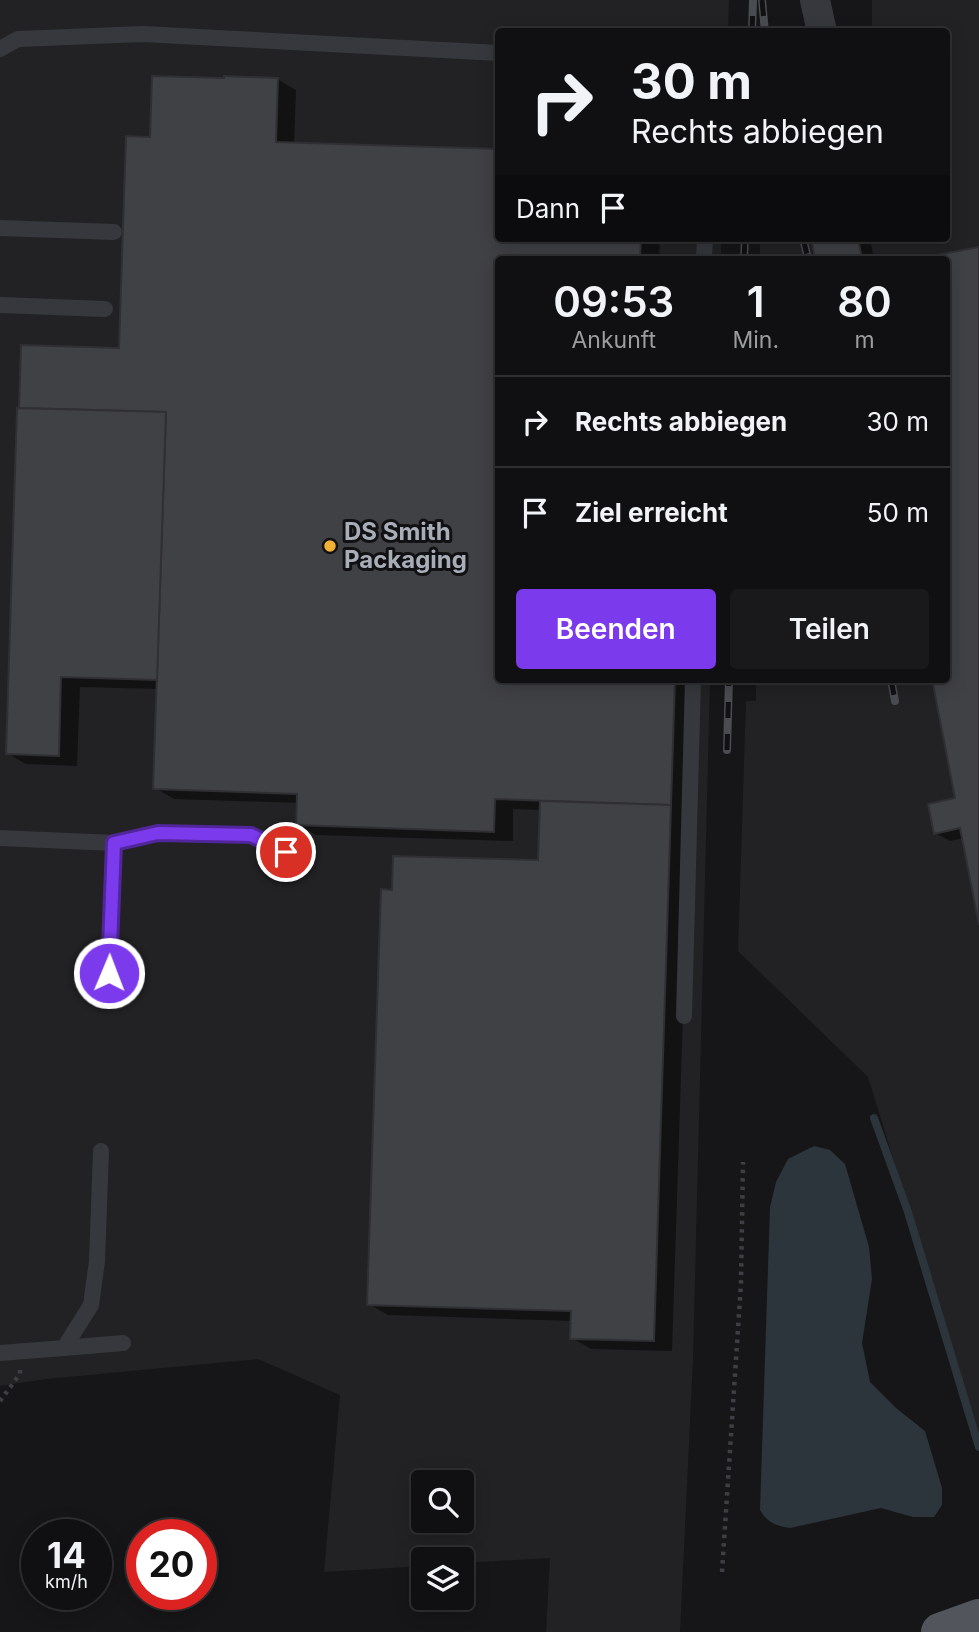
<!DOCTYPE html>
<html lang="de">
<head>
<meta charset="utf-8">
<style>
  :root { --surface:#101012; --page:#19191b; --text:#f1f3f6; --muted:#9c9d9f; --line:#303032; --accent:#7c3aed }
  body { margin:0; font-family:Inter,sans-serif; background:var(--page); color:var(--text); height:100vh; display:flex; flex-direction:column; font-size:26px; white-space:nowrap }
  * { box-sizing:border-box; margin:0 }
  p { font-size:23px; color:var(--muted) }
  .icon { flex:none; width:38px; height:38px; fill:none; stroke:currentColor; stroke-width:2; stroke-linecap:round; stroke-linejoin:round }
  .map { position:relative; flex:1; overflow:hidden }
  .drawer { position:absolute; left:495px; top:256px; width:455px; height:427px; display:flex; flex-direction:column; background:var(--surface); border-radius:7px; box-shadow:0 4px 18px #0003,0 0 0 2px var(--line) }
  .drawer>* { flex:none }
  .guide { position:absolute; left:495px; top:28px; width:455px; height:214px; border-radius:7px; box-shadow:0 4px 18px #0003,0 0 0 2px var(--line); background:#101012; color:var(--text); overflow:hidden }
  .fabs { position:absolute; left:411px; top:1470px; display:grid; gap:14px }
  .fabs a { display:grid; place-items:center; width:63px; height:63px; border-radius:7px; background:var(--surface); box-shadow:0 4px 18px #0003,0 0 0 2px var(--line); font-size:35px }
  .speed { position:absolute; left:21px; top:1519px; display:flex; gap:14px; font-size:35px; font-weight:700; text-align:center }
  .speed>* { display:grid; place-content:center; width:91px; height:91px; border-radius:50%; background:var(--surface); box-shadow:0 4px 18px #0003,0 0 0 2px var(--line); line-height:1 }
  .speed small { font-size:18px; font-weight:400 }
  .speed .limit { border:10px solid #d22; background:#fff; color:#111 }
  .pin { position:absolute; display:grid; place-items:center; width:60px; height:60px; color:#fff; margin:-30px; border:4px solid #fff; border-radius:50%; box-shadow:0 2px 7px #0007 }
  .me { position:absolute; width:77px; margin:-38px; rotate:1deg; stroke-linejoin:round; filter:drop-shadow(0 0 5px #0008) }
  .turn { display:flex; align-items:center; gap:24px; height:147px; padding:0 21px; font-size:32px }
  .turn .icon { width:91px; height:91px; stroke-width:2.5 }
  .turn b { display:block; font-size:49px; line-height:60px }
  .then { display:flex; align-items:center; height:66px; padding:0 21px; background:#0003; gap:14px; font-size:26px }
  .eta { display:flex; justify-content:space-evenly; align-items:center; height:119px; text-align:center }
  .eta b { font-size:42px; font-weight:600; line-height:49px }
  .action { display:flex; gap:14px; margin-top:auto; padding:14px 21px }
  .action a { flex:1; height:80px; border-radius:7px; background:var(--accent); color:#fff; font-size:28px; font-weight:600; line-height:80px; text-align:center }
  .action a+a { background:var(--page); color:var(--text) }
  ul { padding:0; list-style:none }
  li { display:flex; align-items:center; gap:21px; height:91px; padding:0 21px; border-top:2px solid var(--line) }
  li div { flex:1 }
  li b { display:block; font-size:26px }
  li em { font-style:normal }
  .map>svg:first-child { display:block }
  .built { fill:#222225; fill-rule:evenodd }
  .water { fill:#2c353c }
  .shadow { fill:#0007 }
  .lines { fill:none; stroke-linecap:round; stroke-linejoin:round }
  .stream { stroke:#2c353c; stroke-width:8 }
  .building { fill:#404145; stroke:#303034; stroke-width:2 }
  .path { stroke:#3d3f44; stroke-width:4.5; stroke-dasharray:3.5 5; stroke-linecap:butt }
  .lane { stroke:#37383d; stroke-width:16 }
  .street { stroke:#37383d; stroke-width:30 }
  .primary { stroke:#53555c; stroke-width:38 }
  .rail-casing { stroke:#4a4c52; stroke-width:8 }
  .rail { stroke:#111113; stroke-width:5; stroke-dasharray:16; stroke-linecap:butt }
  .route-casing { stroke:#51269a; stroke-width:18 }
  .route { stroke:#7c3aed; stroke-width:12 }
  .poi-dot { fill:#f2b134; stroke:#111113; stroke-width:2.5 }
  .labels { text-anchor:middle; stroke-width:6; stroke-linejoin:round; paint-order:stroke }
  .poi-label { font-size:24px; font-weight:bold; fill:#a8adb8; stroke:#111113; text-anchor:start }
</style>
</head>
<body>
<div class="map">
<svg width="979" height="1632" viewBox="0 0 979 1632">
  <rect width="100%" height="100%" fill="#161618"/>
  <g class="built">
    <path d="M0,0H729L728,31L499,32V238H721V259H499V679H710L693,1358L680,1632H546L550,1558L462,1563V1559H424L423,1566L324,1572L340,1395L258,1359L46,1379L0,1386ZM424,1482H462V1521H424Z"/>
    <path d="M872,0H979V1437L868,1077L738,951L746,701H756V679H947V259H760V238H947V32L872,31Z"/>
  </g>
  <path class="water" d="M814,1146L830,1150L845,1164L869,1247L872,1279L862,1343L870,1382L896,1408L925,1431L942,1488V1505L934,1517H913L881,1508L790,1528C776,1526 767,1522 760,1510L770,1207L776,1182L788,1159Z"/>
  <g class="shadow">
    <path d="M277,79L296,90L294,145L499,238H660L659,259H499V679H694L672,1351L591,1349L572,1338L573,1321L388,1315L369,1304L394,892L540,862L542,810L513,809V841L316,835L298,824V803L174,799L155,788L158,689L80,687L77,766L26,764L7,753L23,347L120,350L151,139Z"/>
    <path d="M813,238H870L874,259H817Z"/>
    <path d="M979,248V916L964,838L950,841L935,833L957,800L933,679H947V259H925Z"/>
  </g>
  <g class="lines">
    <path class="stream" d="M874,1118L908,1212L979,1447"/>
  </g>
  <g class="building">
    <path d="M152,76L224,78V76L278,78L276,142L499,149V238H641L640,259H499V679H675L671,805L495,799L494,832L296,825L297,794L153,789L166,412L19,408L21,345L119,348L126,136L150,137Z"/>
    <path d="M811,238H858L862,259H815Z"/>
    <path d="M979,247V925L960,828L934,834L928,804L955,798L932,679H947V259H916Z"/>
    <path d="M17,408L166,412L157,680L61,677L59,756L6,754Z"/>
    <path d="M540,801L671,805L654,1341L570,1339L571,1311L367,1305L381,889L392,890L393,856L538,860Z"/>
  </g>
  <g class="lines">
    <g class="path">
      <path d="M0,1401L20,1374V1370"/>
      <path d="M722,1572L741,1283L743,1162"/>
    </g>
    <g class="lane">
      <path d="M0,49L18,39L143,34L499,53"/>
      <path d="M0,228L114,232"/>
      <path d="M704,259L705,238"/>
      <path d="M0,305L105,309"/>
      <path d="M0,838L114,843L158,833L251,835L300,859"/>
      <path d="M109,973L114,843"/>
      <path d="M684,1016L693,679"/>
      <path d="M64,1348L123,1343"/>
      <path d="M0,1353L64,1348L91,1305L97,1261L101,1151"/>
    </g>
    <path class="street" d="M815,0L822,32"/>
    <path class="primary" d="M940,1632L979,1618"/>
    <g class="rail-casing">
      <g id="rail">
        <path d="M762,0L765,32"/>
        <path d="M752,32L753,0"/>
        <path d="M803,238L808,259"/>
        <path d="M744,259L745,238"/>
        <path d="M891,679L895,701"/>
        <path d="M727,750L729,679"/>
      </g>
    </g>
    <use href="#rail" class="rail"/>
  </g>
  <g class="lines">
    <g class="route-casing">
      <path id="route" d="M109,973L114,843L158,833L251,835L286,852"/>
    </g>
    <use href="#route" class="route"/>
  </g>
  <circle class="poi-dot" cx="330" cy="546" r="7"/>
  <g class="labels">
    <g class="poi-label">
      <text x="344" y="540">DS Smith<tspan x="344" dy="28">Packaging</tspan></text>
    </g>
  </g>
</svg>
<div class="fabs">
<a><svg class="icon" aria-label="search" viewBox="0 0 24 24"><circle cx="10" cy="10" r="6"/><path d="M15 15l6 6"/></svg></a>
<a><svg class="icon" aria-label="layers" viewBox="0 0 24 24"><path d="M12 4l9 5-9 5-9-5zM3 14l9 5 9-5"/></svg></a>
</div>
<div class="speed"><div>14<small>km/h</small></div><div class="limit">20</div></div>
<div class="pin" style="left:286px;top:852px;background:#d93025"><svg class="icon" aria-label="arrive" viewBox="0 0 24 24"><path d="M6 21V4h12l-3 4 3 4H6"/></svg></div>
<svg class="me" style="left:109px;top:973px" viewBox="-20 -20 40 40"><circle r="17" fill="#7c3aed" stroke="#fff" stroke-width="3"/><path d="M0-11L8 9 0 5-8 9z" fill="#fff"/></svg>
<div class="guide">
<div class="turn"><svg class="icon" aria-label="right" viewBox="0 0 24 24"><path d="M7 20v-9h11M14 6l5 5-5 5"/></svg><div><b>30 m</b>Rechts abbiegen</div></div>
<div class="then">Dann<svg class="icon" aria-label="arrive" viewBox="0 0 24 24"><path d="M6 21V4h12l-3 4 3 4H6"/></svg></div>
</div>
<section class="drawer">
<div class="eta">
<div><b>09:53</b><p>Ankunft</p></div>
<div><b>1</b><p>Min.</p></div>
<div><b>80</b><p>m</p></div>
</div>
<ul>
<li><svg class="icon" aria-label="right" viewBox="0 0 24 24"><path d="M7 20v-9h11M14 6l5 5-5 5"/></svg><div><b>Rechts abbiegen</b></div><em>30 m</em></li>
<li><svg class="icon" aria-label="arrive" viewBox="0 0 24 24"><path d="M6 21V4h12l-3 4 3 4H6"/></svg><div><b>Ziel erreicht</b></div><em>50 m</em></li>
</ul>
<div class="action"><a>Beenden</a><a>Teilen</a></div>
</section>
</div>
</body>
</html>
